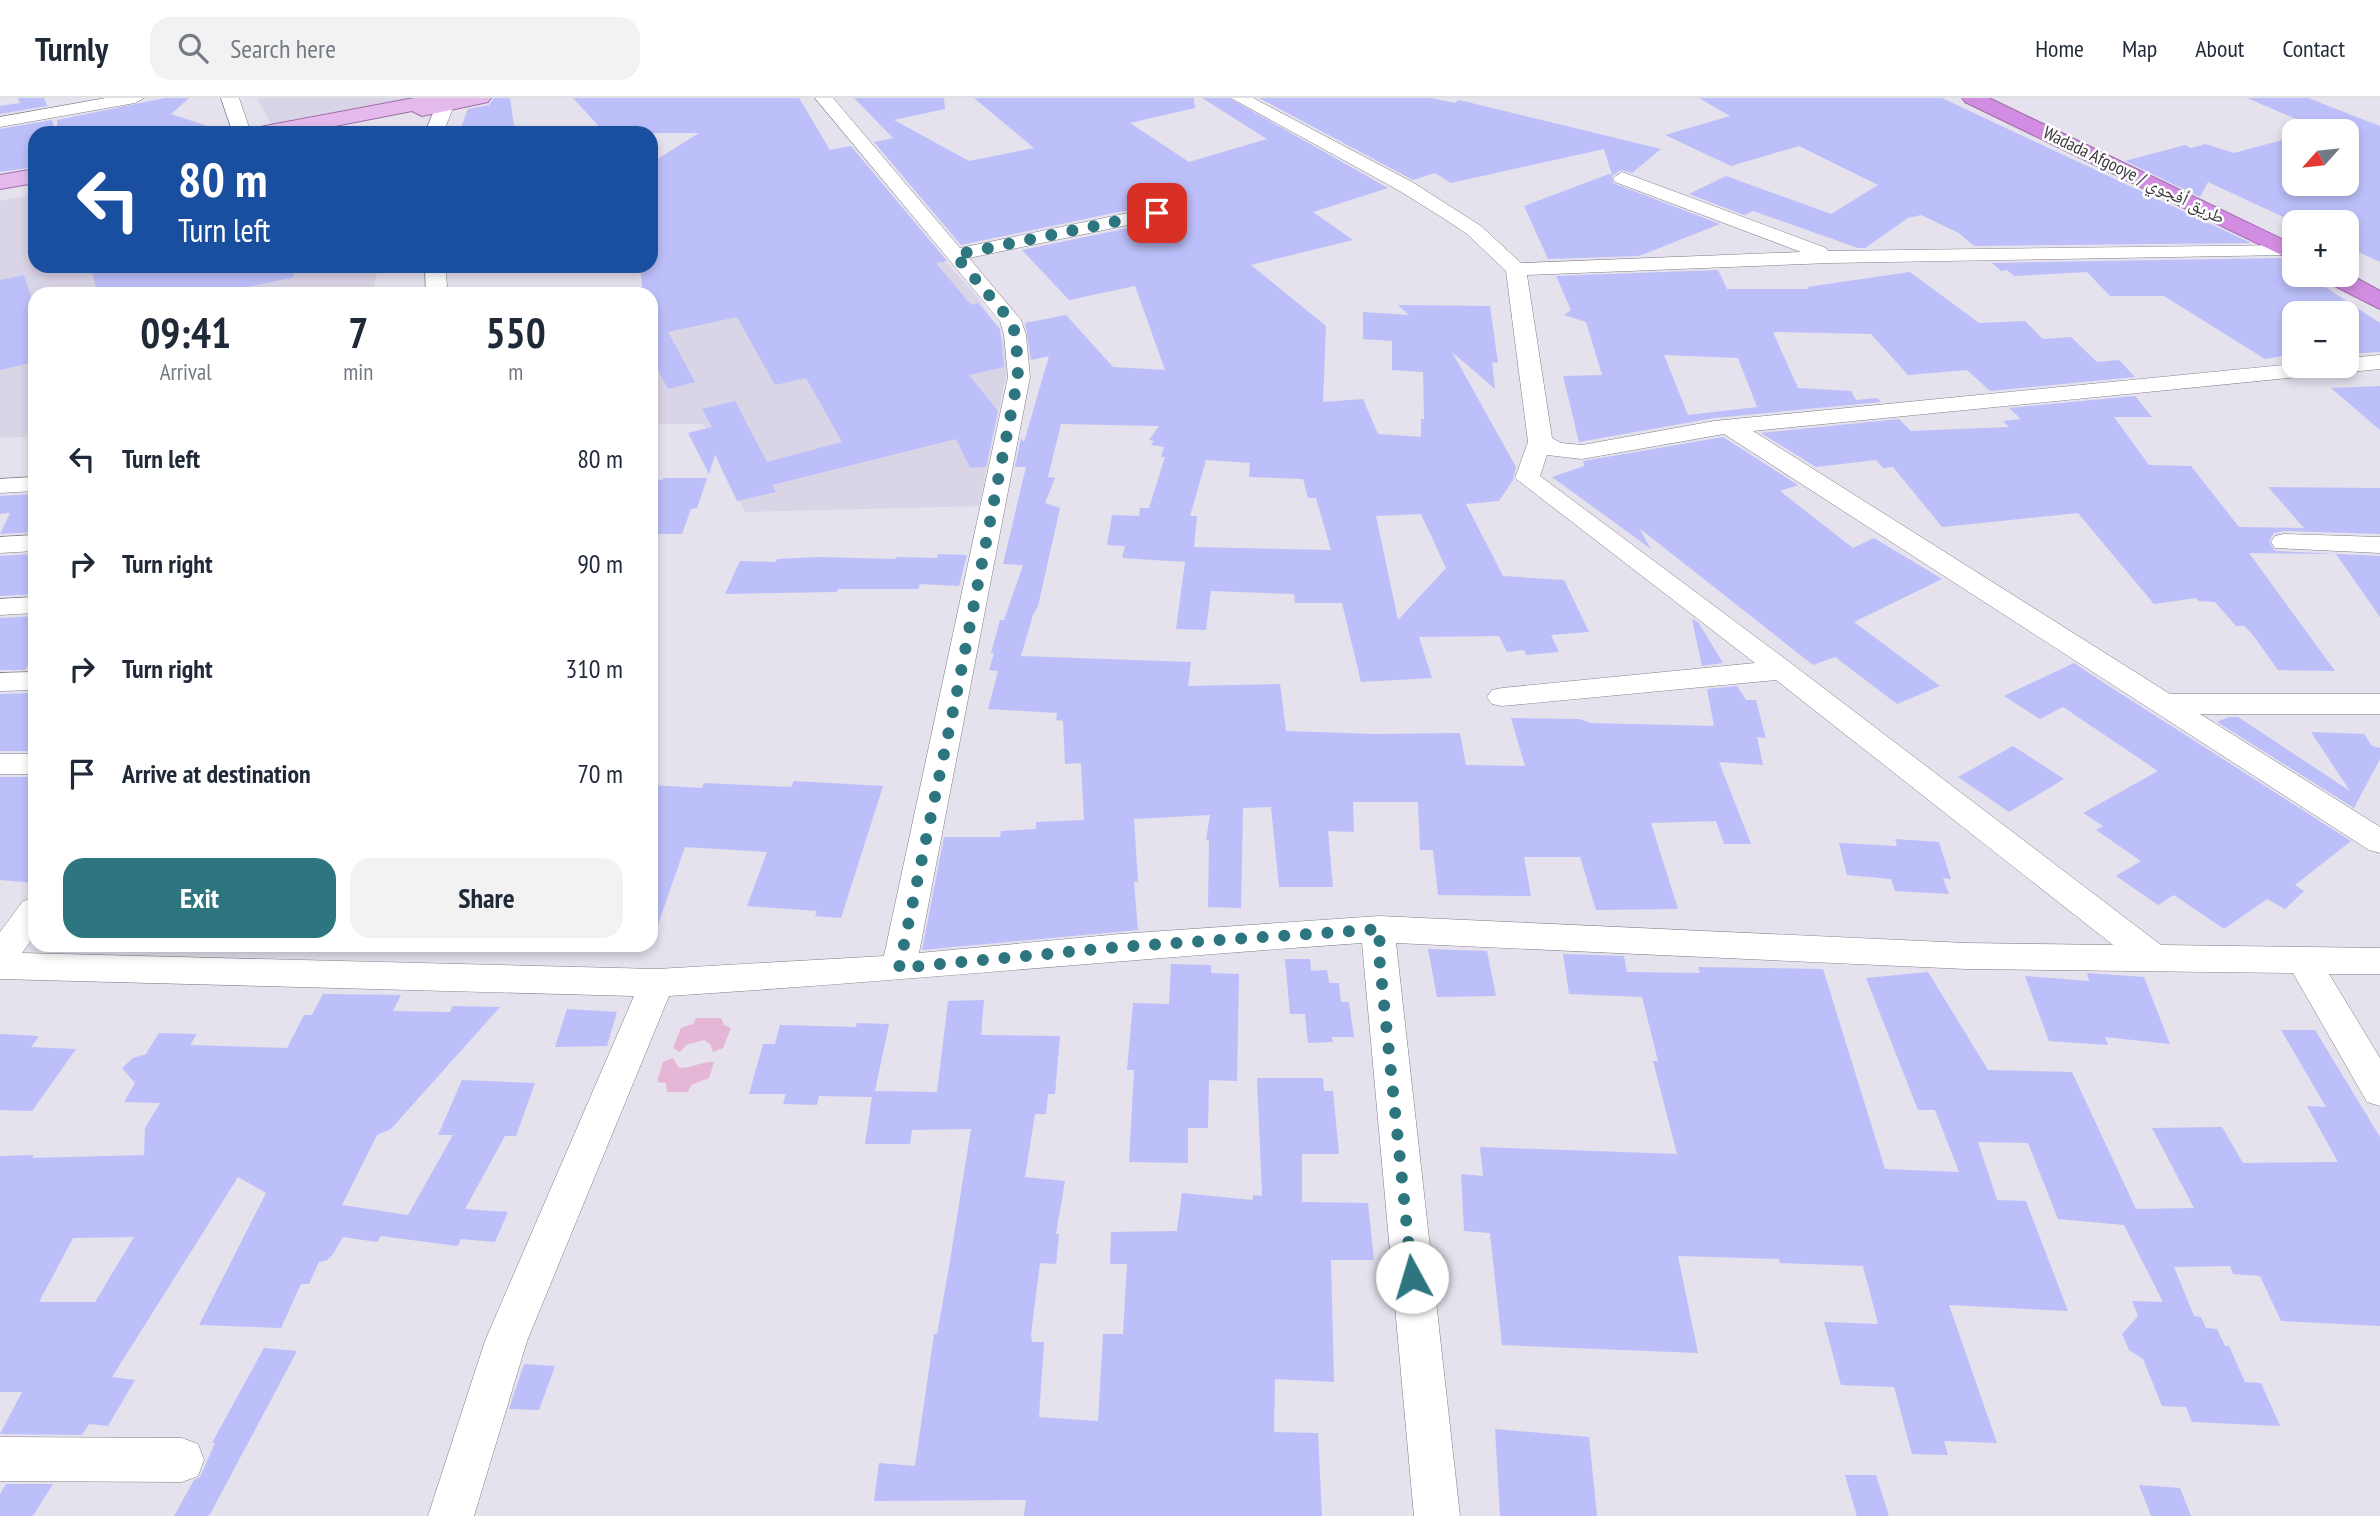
<!DOCTYPE html>
<html lang="en">
<head>
<meta charset="utf-8">
<style>
  :root { --surface:#fff; --page:#f2f2f3; --text:#1f2937; --muted:#747a83; --line:#e0e1e3; --accent:#2e767f }
  body { margin:0; font-family:"PT Sans Narrow","Noto Naskh Arabic",sans-serif; background:var(--page); color:var(--text); height:100vh; display:flex; flex-direction:column; font-size:26px; white-space:nowrap }
  * { box-sizing:border-box; margin:0 }
  p { font-size:23px; color:var(--muted) }
  .icon { flex:none; width:38px; height:38px; fill:none; stroke:currentColor; stroke-width:2; stroke-linecap:round; stroke-linejoin:round }
  .map { position:relative; flex:1; overflow:hidden }
  .sheet { position:absolute; left:28px; top:189px; width:630px; height:665px; display:flex; flex-direction:column; background:var(--surface); border-radius:21px; box-shadow:0 4px 10px #0003 }
  .sheet>* { flex:none }
  .hud { position:absolute; left:28px; top:28px; width:630px; height:147px; border-radius:21px; box-shadow:0 4px 10px #0003; background:#1a4fa0; color:#fff; overflow:hidden }
  .needle { width:46px; rotate:243deg }
  .fabs { position:absolute; left:2282px; top:21px; display:grid; gap:14px }
  .fabs a { display:grid; place-items:center; width:77px; height:77px; border-radius:14px; background:var(--surface); box-shadow:0 4px 10px #0003; font-size:35px }
  .pin { position:absolute; display:grid; place-items:center; width:60px; height:60px; color:#fff; margin:-30px; border-radius:14px; box-shadow:0 4px 10px #0006 }
  .me { position:absolute; width:77px; margin:-38px; rotate:354deg; stroke-linejoin:round; filter:drop-shadow(0 0 5px #0008) }
  .turn { display:flex; align-items:center; gap:24px; height:147px; padding:0 35px; font-size:32px }
  .turn .icon { width:91px; height:91px; stroke-width:2.5 }
  .turn b { display:block; font-size:49px; line-height:60px }
  .eta { display:flex; justify-content:space-evenly; align-items:center; height:119px; text-align:center }
  .eta b { font-size:42px; font-weight:700; line-height:49px }
  .primary-button { display:flex; gap:14px; margin-top:auto; padding:14px 35px }
  .primary-button a { flex:1; height:80px; border-radius:21px; background:var(--accent); color:#fff; font-size:28px; font-weight:700; line-height:80px; text-align:center }
  .primary-button a+a { background:var(--page); color:var(--text) }
  ul { padding:0; list-style:none }
  li { display:flex; align-items:center; gap:21px; height:105px; padding:0 35px }
  li div { flex:1 }
  li b { display:block; font-size:26px }
  li em { font-style:normal }
  header { display:flex; align-items:center; gap:42px; box-sizing:border-box; height:98px; padding:0 35px; background:var(--surface); border-bottom:2px solid var(--line) }
  header strong { font-size:33px }
  nav { display:flex; gap:38px; margin-inline-start:auto; font-size:24px }
  .search { width:490px; height:63px; background:var(--page); display:flex; align-items:center; gap:18px; box-sizing:border-box; padding:0 24px; border-radius:21px; color:var(--muted); font-size:26px }
  .map>svg:first-child { display:block }
  .built { fill:#dad4e7 }
  .green { fill:#e6b6d6 }
  .building { fill:#bcbff9; fill-rule:evenodd }
  .lines { fill:none; stroke-linecap:round; stroke-linejoin:round }
  .minor-casing { stroke:#807d88; stroke-width:1 }
  .major-casing { stroke:#9e6fa8; stroke-width:2 }
  .highway-casing { stroke:#9e6fa8; stroke-width:2 }
  .minor { fill:#fff; fill-rule:evenodd }
  .major { fill:#e4baed; fill-rule:evenodd }
  .highway { fill:#d28ce1; fill-rule:evenodd }
  .route { stroke:#2e767f; stroke-width:12; stroke-dasharray:0 21.6 }
  .labels { text-anchor:middle; stroke-width:5; stroke-linejoin:round; paint-order:stroke }
  .far-street-label { font-size:18px; fill:#3c3a3f; stroke:#fff }
</style>
</head>
<body>
<header>
<strong>Turnly</strong>
<div class="search"><svg class="icon" aria-label="search" viewBox="0 0 24 24"><circle cx="10" cy="10" r="6"/><path d="M15 15l6 6"/></svg>Search here</div>
<nav><a>Home</a><a>Map</a><a>About</a><a>Contact</a></nav>
</header>
<div class="map">
<svg width="2380" height="1418" viewBox="0 0 2380 1418">
  <rect width="100%" height="100%" fill="#e5e1ed"/>
  <g class="built">
    <path d="M257,0H421L273,29Z"/>
    <path d="M35,96V168H379L372,196H35V338L0,340V103Z"/>
    <path d="M918,133L979,201L1004,242L1007,272L979,408L745,414L703,326H651V196H608Z"/>
  </g>
  <g class="green">
    <path d="M696,920H721L724,927L731,930L723,950L713,954L710,946L704,942L686,947L680,954L673,950L681,930L693,926Z"/>
    <path d="M673,960L679,970C693,970 701,963 714,964L709,980L691,987L688,994H667L666,985L657,984L663,964Z"/>
  </g>
  <g class="building">
    <path d="M18,0H44L47,8L0,16V8L20,5Z"/>
    <path d="M165,0H189L171,16L213,30L212,35H58L57,22Z"/>
    <path d="M494,0H510L515,35H459L468,11L489,7Z"/>
    <path d="M573,0H799L830,52L851,48L947,163L936,165L971,207L978,205L1000,231L1004,269L969,277L998,313L986,369L970,370L956,341L772,387L776,394L737,403L715,357L709,376L688,335L712,329L702,311L735,303L767,364L842,344L806,280L775,287L737,219L668,234L695,284L668,291L651,258V196H643L640,168H651V65L699,35H605Z"/>
    <path d="M854,0H944L945,11L894,22L969,63L1034,50L974,0H1194L1195,10L1130,25L1189,64L1267,41L1202,0H1229L1388,90L1313,114L1353,142L1251,167L1326,228L1323,304L1363,301L1378,336L1421,339V321H1424L1423,274L1392,272V243L1363,241V214L1409,217L1398,207L1490,208L1498,265L1492,264L1495,291L1452,254L1516,369L1513,382L1499,403L1466,406L1503,478L1564,482L1589,534L1551,537L1559,554L1526,557L1524,552L1507,554L1499,538L1419,539L1432,580L1361,584L1342,505H1295L1294,496L1211,493L1206,532L1176,531L1185,464L1122,460L1125,448L1107,447L1112,417L1139,418L1140,410H1149L1165,359H1161L1164,349L1151,347L1154,343L1149,342L1159,328L1061,326L1048,379L1055,380L1045,405L1060,410L1038,508L1033,517L1021,558L1191,564L1188,588L1280,586L1286,633L1375,636L1460,635L1466,667L1525,668L1511,620L1579,621L1590,625L1714,628L1707,591L1737,588L1746,602H1756L1766,640L1757,639L1763,667L1719,664L1751,746H1724L1716,723L1651,725L1678,811L1596,812L1580,759H1524L1531,798L1438,797L1433,752H1420L1418,704H1353L1354,734L1328,733L1333,789H1279L1271,709L1243,710L1241,810L1208,809L1209,742H1206L1210,717L1134,721L1138,784H1134L1138,832L922,852L944,739H1000L1001,733L1036,731V724L1084,722L1081,665L1065,666L1063,623L1056,622L1057,615L988,611L998,573L989,572L994,555H991L1000,522H1004L1023,467L1003,466L1026,369H1015L1021,340L1024,344L1049,258L1031,262L1025,225L1066,217L1113,269L1165,272L1135,188L1069,202L1022,152L1158,124L1169,114L1156,106L961,147L874,44L893,40ZM1206,362L1250,365L1249,379L1303,381L1308,400H1316L1331,452L1194,449L1197,418H1190ZM1421,416L1446,470L1398,522L1376,418Z"/>
    <path d="M1259,0H1431L1455,5L1459,2L1661,51L1632,75L1621,72L1612,78L1613,85L1720,126L1639,158L1548,161L1524,108L1609,76L1612,77L1604,51L1451,85L1435,75L1413,82Z"/>
    <path d="M1699,0H1942L2251,145L1974,148L1959,135L1921,117L1908,120L1865,150H1858L1753,113L1744,117L1689,96L1726,78L1831,116L1878,87L1799,48L1731,68L1665,37L1730,18Z"/>
    <path d="M2247,0H2308L2380,28V164L2347,149V124H2337L2325,118L2294,124L2208,84L2200,99L2125,63L2185,47L2191,50L2205,46L2234,55L2294,39V86H2347V33H2316L2322,32Z"/>
    <path d="M52,22L56,35H35V69L0,74V31Z"/>
    <path d="M2281,160L2294,168V177H2307L2380,225V254L2347,256V215H2294V256L2265,261L2164,198H2110L2087,174L2014,178L2007,172L2001,173L1992,165Z"/>
    <path d="M91,168H293L294,179L216,196H97Z"/>
    <path d="M1718,172L1727,191H1808L1807,189L1910,174L1979,225L2025,223L2043,241L2071,239L2097,264L2119,262L2135,279L1990,293L1967,272L1908,277L1871,236L1773,234L1798,290L1851,293L1856,302L1877,300L1881,304L1714,320L1579,344L1563,278L1602,277L1586,224L1564,217L1571,212L1556,178ZM1664,257L1738,260L1757,309L1688,317Z"/>
    <path d="M24,177L31,199L34,264L0,272V182Z"/>
    <path d="M2380,288V332L2331,290Z"/>
    <path d="M2135,298L2152,319H2114L2149,367L2191,368L2239,429L2304,430L2268,389L2380,390V436L2284,433L2274,435L2269,443L2275,453L2380,458V519L2336,456L2249,455L2335,573L2278,572L2253,537L2244,528H2236L2215,504L2199,503L2196,500L2154,506L2078,415L1942,429L1893,369L1883,370L1876,362L1816,369L1761,335L1899,321L1911,333L2009,329L2003,323L2021,321L2009,310Z"/>
    <path d="M1723,339L1798,387L1780,393L1853,450L1874,440L1942,481L1854,524L1940,588L1897,606L1835,559L1813,567L1639,430L1651,451L1552,379L1584,368L1583,363Z"/>
    <path d="M663,380H707L697,410L691,411L682,436H651V381L662,382Z"/>
    <path d="M35,396V434L0,436L10,415L0,416V398Z"/>
    <path d="M35,456V496L0,498V458Z"/>
    <path d="M938,456L967,457L959,488L920,486L918,491H838L837,494L725,496L740,463L776,464L777,461L818,459L896,461L897,459L937,460Z"/>
    <path d="M35,518V557L25,572H0V520Z"/>
    <path d="M1692,521L1698,524L1723,565L1702,568Z"/>
    <path d="M2074,565L2101,583L2351,743L2295,787L2304,793L2285,811L2267,801L2224,831L2174,797L2158,807L2116,778L2141,763L2096,732L2103,728L2083,715L2158,673L2063,609L2040,621L2004,598Z"/>
    <path d="M35,595V653H0V596Z"/>
    <path d="M2229,619H2238L2350,693L2311,634L2364,636L2372,648L2380,650V661L2354,710L2217,624Z"/>
    <path d="M2013,648L2064,681L2009,714L1958,679Z"/>
    <path d="M0,679H35V785L0,782Z"/>
    <path d="M794,683L883,688L841,820L815,818L817,813L747,808L767,754L685,749L655,835H651V687L702,690L704,685L791,689Z"/>
    <path d="M1895,741L1939,744L1951,781L1943,780L1949,796L1895,793L1891,781L1847,777L1839,745L1897,748Z"/>
    <path d="M1428,851L1487,853L1496,898L1437,899Z"/>
    <path d="M1563,856L1624,858L1627,874L1700,875L1698,869L1823,871L1885,1071L1959,1074L1935,1012H1918L1866,880L1928,874L1988,972L2072,974L2136,1111L2194,1110L2152,1030L2222,1029L2243,1065L2338,1064L2307,1008L2326,1009L2281,932H2315L2380,1039V1228L2281,1223L2260,1178L2233,1176L2230,1168L2174,1169L2194,1218L2201,1219L2206,1230L2217,1231L2225,1248H2229L2245,1284L2261,1285L2280,1328L2192,1324L2186,1309L2162,1308L2143,1261L2129,1252L2122,1236L2138,1218L2132,1203L2163,1204L2124,1127L2058,1121L2028,1045L1978,1044L1997,1102L2026,1103L2068,1213L1949,1207L1997,1345L1944,1343L1948,1357L1912,1356L1894,1289L1841,1287L1824,1224L1878,1226L1863,1168L1780,1165L1779,1161L1678,1158L1698,1255L1502,1247L1490,1135L1464,1133L1461,1076L1483,1078L1480,1049L1677,1056L1653,963H1658L1642,899L1569,896Z"/>
    <path d="M1285,861H1310L1311,873L1327,872L1329,885H1339L1341,904H1349L1354,939H1332L1333,944L1308,945L1305,916H1290Z"/>
    <path d="M1171,866L1211,867V875L1239,876L1237,983L1209,982L1208,1030H1188V1065L1129,1064L1134,972H1127L1133,905L1169,906Z"/>
    <path d="M2087,875L2144,879L2170,946L2105,939L2108,947L2049,943L2025,878L2089,883Z"/>
    <path d="M323,896L401,897L393,913L450,914L453,908L500,909L391,1031L377,1037L342,1107L408,1117L453,1037H438L462,982L535,985L516,1038H505L465,1111L508,1114L495,1144L461,1141L458,1148L381,1138L377,1144L343,1139L333,1156L327,1162L319,1164L309,1186H301L281,1230L199,1227L266,1095L238,1079L112,1279L135,1282L108,1328L89,1326L82,1337L0,1336L22,1294H0V1058L34,1057L32,1060L144,1057L145,1030L160,1005L124,1004L135,985L122,970L133,960L146,956L159,935L197,936L190,947L287,950L304,917H312ZM134,1139L95,1204H39L73,1140Z"/>
    <path d="M984,902L981,937L1060,938L1055,996H1048L1046,1016H1035L1025,1079L1065,1083L1056,1136H1059L1056,1166L1040,1165L1031,1237L1032,1244H1044L1039,1319L1098,1323L1103,1236H1123L1127,1166H1110L1111,1134L1177,1133L1182,1095L1253,1102V1097L1262,1098L1257,980H1323L1324,993H1333L1339,1056H1302V1104L1368,1105L1374,1162H1331L1334,1284L1275,1281L1274,1334L1318,1335L1322,1418H1024L1026,1402L874,1403L879,1365L915,1368L934,1236H937L949,1169L971,1031L912,1032L910,1046H865L872,999L819,998L817,1007L783,1006L786,996H749L763,946H775L780,927L856,929L857,925L889,926L875,993L937,994L948,903Z"/>
    <path d="M567,911L617,914L607,948L555,949Z"/>
    <path d="M0,936L39,938L31,949L76,951L32,1013L0,1012Z"/>
    <path d="M264,1250L297,1253L209,1418H174L194,1382L200,1379L215,1345H212Z"/>
    <path d="M524,1266L555,1268L539,1312L509,1311Z"/>
    <path d="M1495,1331L1589,1339L1597,1418H1500Z"/>
    <path d="M1845,1377H1876L1889,1418H1857Z"/>
    <path d="M6,1386H53L33,1418H0V1396Z"/>
    <path d="M2139,1387L2180,1390L2191,1418H2151Z"/>
  </g>
  <g class="lines">
    <g class="minor-casing">
      <g id="minor">
        <path d="M106,0H144L135,5L0,29V19Z"/>
        <path d="M221,0H239L251,35H233Z"/>
        <path d="M439,0H457L443,35H425Z"/>
        <path d="M815,0H833L960,150L1157,109L1167,115L1157,121L969,160L1021,222L1026,237L1030,279L919,855L1120,836L1379,818L1966,845L2113,847L1776,582L1502,608L1492,606L1487,599L1492,592L1502,590L1755,565L1515,380L1528,344L1506,173L1467,136L1443,120L1398,92L1231,0H1253L1412,84L1481,128L1521,165L1801,154L1615,84L1613,80L1622,74L1826,150L1828,153L2293,147L2294,154L2286,157L1830,165L1527,177L1552,340L1561,345L1582,347L1714,323L2294,266V268H2347V260L2380,257V271L1753,333L2170,596H2380V616H2200L2380,729V755L2369,752L1724,336L1582,361L1547,357L1540,378L1792,566L2161,847L2380,850V876H2329L2380,960V1008L2367,1004L2293,875L1966,871L1396,845L1460,1418H1414L1362,845C1131,861 900,883 669,898L527,1243L474,1418H428L485,1243L634,898L0,881V834L23,803L35,800V837L22,855L657,871L884,858L1008,279L1004,237L1000,223Z"/>
        <path d="M425,168H445L448,196H426Z"/>
        <path d="M35,379V393L0,395V381Z"/>
        <path d="M2284,436L2380,439V455L2275,450L2271,444L2275,438Z"/>
        <path d="M35,437V453L0,455V439Z"/>
        <path d="M35,499V515L0,517V501Z"/>
        <path d="M35,574V592L0,593V575Z"/>
        <rect x="0" y="656" width="35" height="20"/>
        <path d="M0,1339L182,1340L198,1346L204,1362L198,1378L182,1384L0,1383Z"/>
      </g>
    </g>
    <g class="major-casing">
      <g id="major">
        <path d="M414,0H491L488,4L422,18L412,13L299,35H254L257,30L265,28Z"/>
        <path d="M35,71V85L0,91V77Z"/>
      </g>
    </g>
    <g class="highway-casing">
      <g id="highway">
        <path d="M1962,0H1989L2294,147V163L1965,4Z"/>
        <path d="M2347,175L2380,193V211L2323,182L2319,177Z"/>
      </g>
    </g>
    <use href="#minor" class="minor"/>
    <use href="#major" class="major"/>
    <use href="#highway" class="highway"/>
  </g>
  <g class="lines">
    <path class="route" d="M1157,115L955,157L1010,222L1016,237L1018,279L957,594L899,870L1120,849L1380,831L1379,857L1412,1179"/>
  </g>
  <g class="labels">
    <g class="far-street-label">
      <text transform="translate(2134 77) rotate(26)" y="6">Wadada Afgooye / طريق أفجوي</text>
    </g>
  </g>
</svg>
<div class="fabs">
<a><svg class="needle" viewBox="-14 -14 28 28"><path d="M0-13l5 13h-10z" fill="#e53935"/><path d="M0 13l5-13h-10z" fill="#747a83"/></svg></a>
<a>+</a>
<a>−</a>
</div>
<div class="pin" style="left:1157px;top:115px;background:#d93025"><svg class="icon" aria-label="arrive" viewBox="0 0 24 24"><path d="M6 21V4h12l-3 4 3 4H6"/></svg></div>
<svg class="me" style="left:1412px;top:1179px" viewBox="-20 -20 40 40"><circle r="19" fill="#fff"/><path d="M0-13L10 11 0 6-10 11z" fill="#2e767f"/></svg>
<div class="hud">
<div class="turn"><svg class="icon" aria-label="left" viewBox="0 0 24 24"><path d="M17 20v-9H6M10 6l-5 5 5 5"/></svg><div><b>80 m</b>Turn left</div></div>
</div>
<section class="sheet">
<div class="eta">
<div><b>09:41</b><p>Arrival</p></div>
<div><b>7</b><p>min</p></div>
<div><b>550</b><p>m</p></div>
</div>
<ul>
<li><svg class="icon" aria-label="left" viewBox="0 0 24 24"><path d="M17 20v-9H6M10 6l-5 5 5 5"/></svg><div><b>Turn left</b></div><em>80 m</em></li>
<li><svg class="icon" aria-label="right" viewBox="0 0 24 24"><path d="M7 20v-9h11M14 6l5 5-5 5"/></svg><div><b>Turn right</b></div><em>90 m</em></li>
<li><svg class="icon" aria-label="right" viewBox="0 0 24 24"><path d="M7 20v-9h11M14 6l5 5-5 5"/></svg><div><b>Turn right</b></div><em>310 m</em></li>
<li><svg class="icon" aria-label="arrive" viewBox="0 0 24 24"><path d="M6 21V4h12l-3 4 3 4H6"/></svg><div><b>Arrive at destination</b></div><em>70 m</em></li>
</ul>
<div class="primary-button"><a>Exit</a><a>Share</a></div>
</section>
</div>
</body>
</html>
